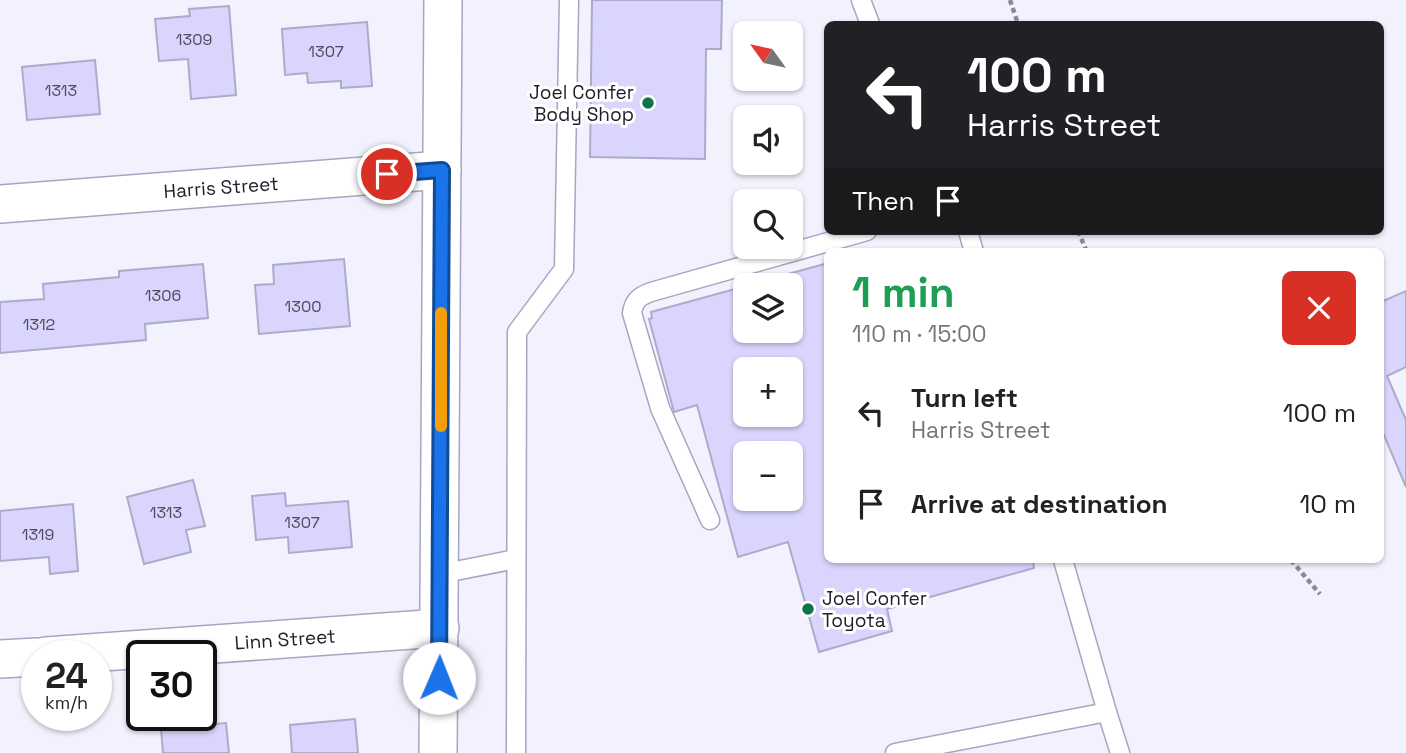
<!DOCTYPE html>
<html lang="en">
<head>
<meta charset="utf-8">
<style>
  :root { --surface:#fff; --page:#f2f2f2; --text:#222; --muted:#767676 }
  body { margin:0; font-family:"Space Grotesk",sans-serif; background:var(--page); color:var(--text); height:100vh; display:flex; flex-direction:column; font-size:26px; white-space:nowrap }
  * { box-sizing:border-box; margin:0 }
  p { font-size:23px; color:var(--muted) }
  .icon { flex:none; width:38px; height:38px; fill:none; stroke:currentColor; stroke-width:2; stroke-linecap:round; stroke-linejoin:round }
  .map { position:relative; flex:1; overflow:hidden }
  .sheet { position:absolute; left:824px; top:248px; width:560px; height:315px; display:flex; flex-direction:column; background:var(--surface); border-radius:10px; box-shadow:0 2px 5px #0004 }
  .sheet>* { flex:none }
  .guide { position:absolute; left:824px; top:21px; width:560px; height:214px; border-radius:10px; box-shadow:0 2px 5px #0004; background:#202124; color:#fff; overflow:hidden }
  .needle { width:46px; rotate:303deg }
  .fabs { position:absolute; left:733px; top:21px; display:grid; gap:14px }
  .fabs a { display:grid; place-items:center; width:70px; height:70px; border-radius:10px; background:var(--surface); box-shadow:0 2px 5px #0004; font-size:35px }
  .speed { position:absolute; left:21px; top:640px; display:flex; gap:14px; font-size:35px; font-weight:700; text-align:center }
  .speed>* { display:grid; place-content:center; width:91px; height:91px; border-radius:50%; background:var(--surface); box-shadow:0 2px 5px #0004; line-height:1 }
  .speed small { font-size:18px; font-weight:400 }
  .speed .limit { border:4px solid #111; border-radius:10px; background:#fff; color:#111 }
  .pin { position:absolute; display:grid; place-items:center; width:60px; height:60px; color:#fff; margin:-30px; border:4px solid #fff; border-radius:50%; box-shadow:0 2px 7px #0007 }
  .me { position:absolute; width:77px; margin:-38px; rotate:1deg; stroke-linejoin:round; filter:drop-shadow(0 0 5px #0008) }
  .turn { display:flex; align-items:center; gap:24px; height:147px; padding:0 28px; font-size:32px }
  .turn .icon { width:91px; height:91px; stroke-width:2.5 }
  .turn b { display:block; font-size:49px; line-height:60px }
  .then { display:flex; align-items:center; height:66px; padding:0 28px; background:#0003; gap:14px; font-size:26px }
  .round { display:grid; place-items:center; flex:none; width:74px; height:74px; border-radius:10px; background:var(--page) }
  .overview { display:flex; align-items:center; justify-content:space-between; height:119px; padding:0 28px }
  h1 { font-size:42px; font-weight:600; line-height:52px; color:#1e9e55 }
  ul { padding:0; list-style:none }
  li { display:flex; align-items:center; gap:21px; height:91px; padding:0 28px }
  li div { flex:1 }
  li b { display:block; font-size:26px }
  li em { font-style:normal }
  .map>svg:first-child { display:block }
  .building { fill:#d9d5fd; stroke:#adabc9; stroke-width:2; fill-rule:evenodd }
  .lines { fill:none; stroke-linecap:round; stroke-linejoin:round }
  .lane-casing { stroke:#a8a5c3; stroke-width:21 }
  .street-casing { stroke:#a8a5c3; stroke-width:40 }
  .path { stroke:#8b8a96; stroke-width:4.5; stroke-dasharray:5 3.5; stroke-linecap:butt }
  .lane { stroke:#fff; stroke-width:18 }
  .street { stroke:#fff; stroke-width:37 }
  .route-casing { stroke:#114b97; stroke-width:18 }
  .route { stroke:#1a73e8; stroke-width:12 }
  .slow { stroke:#f59e0b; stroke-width:12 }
  .poi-dot { fill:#10734b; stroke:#fff; stroke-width:2.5 }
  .labels { text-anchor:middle; stroke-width:6; stroke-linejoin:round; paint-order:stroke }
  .number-label { font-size:16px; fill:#4e4c5e }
  .poi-label { font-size:19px; fill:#1f1e29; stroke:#fff; text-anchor:end }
  .street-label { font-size:19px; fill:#1f1e29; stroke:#fff }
</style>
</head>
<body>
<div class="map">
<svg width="1406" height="753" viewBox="0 0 1406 753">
  <rect width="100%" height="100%" fill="#f2f1fe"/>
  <g class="building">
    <path d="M592,0H722L721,49H706L705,159L590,157Z"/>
    <path d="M229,6L236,95L191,99L188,59L159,61L155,19L190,16L189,9Z"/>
    <path d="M367,22L372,86L341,88V81L308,83L307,73L285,75L282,29Z"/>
    <path d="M95,60L100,114L27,120L22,67Z"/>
    <path d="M344,259L350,326L259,334L255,285L274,284L273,265Z"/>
    <path d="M828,263V560H1033L1034,568L887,609L892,631L819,652L788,542L738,557L697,405L674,412L649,319L652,318L651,312L746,286V331H791V285H748ZM746,369H791V415H746ZM746,453H791V499H746Z"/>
    <path d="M203,264L208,318L145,324L146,340L0,353V302L44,299L43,284L119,277V271Z"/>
    <path d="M1406,291V367L1387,376L1406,420V487L1381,428V302Z"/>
    <path d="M193,480L205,526L186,530L191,552L144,564L127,497Z"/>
    <path d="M285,493L286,506L348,501L352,547L289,553L288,537L256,540L252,496Z"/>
    <path d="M73,504L78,571L50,574L49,557L0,561V511Z"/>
    <path d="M355,719L358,753H292L290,725Z"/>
    <path d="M226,723L229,753H163L161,729Z"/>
  </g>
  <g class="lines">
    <g class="lane-casing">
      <g id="lane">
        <path d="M861,0L870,24"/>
        <path d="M968,231L974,252"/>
        <path d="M710,520L660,408L632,313C634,300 640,296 651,292L867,231"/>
        <path d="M440,574L516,559"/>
        <path d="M1107,712L1120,753"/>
        <path d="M516,753L517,332L564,269L569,0"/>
        <path d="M895,753L1107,712L1063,560"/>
      </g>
    </g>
    <g class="street-casing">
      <g id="street">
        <path d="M0,204L442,170"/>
        <path d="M46,656L440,628"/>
        <path d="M0,659L37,657"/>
        <path d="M438,753L443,0"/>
      </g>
    </g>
    <g class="path">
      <path d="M1010,0L1018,24"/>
      <path d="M1078,231L1087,252"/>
      <path d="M1291,560L1320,594"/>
    </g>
    <use href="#lane" class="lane"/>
    <use href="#street" class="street"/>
  </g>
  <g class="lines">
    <g class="route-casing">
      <path id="route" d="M387,174L442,170L439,678"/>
    </g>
    <use href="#route" class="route"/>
    <path class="slow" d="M441,426V313"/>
  </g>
  <g class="poi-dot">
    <circle cx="648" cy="103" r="7"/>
    <circle cx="808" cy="609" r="7"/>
  </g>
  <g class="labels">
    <g class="number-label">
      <text x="194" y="45">1309</text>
      <text x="326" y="57">1307</text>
      <text x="61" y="96">1313</text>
      <text x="163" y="301">1306</text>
      <text x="303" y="312">1300</text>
      <text x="39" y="330">1312</text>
      <text x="166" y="518">1313</text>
      <text x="302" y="528">1307</text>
      <text x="38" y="540">1319</text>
    </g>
    <g class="poi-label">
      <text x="634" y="99">Joel Confer<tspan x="634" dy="22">Body Shop</tspan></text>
      <text x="822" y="605" text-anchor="start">Joel Confer<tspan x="822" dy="22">Toyota</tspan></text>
    </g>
    <g class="street-label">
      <text transform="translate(221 187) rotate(-4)" y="7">Harris Street</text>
      <text transform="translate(285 639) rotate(-4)" y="7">Linn Street</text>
    </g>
  </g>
</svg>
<div class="fabs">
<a><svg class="needle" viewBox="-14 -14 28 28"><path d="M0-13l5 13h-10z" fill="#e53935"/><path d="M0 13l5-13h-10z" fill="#767676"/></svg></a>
<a><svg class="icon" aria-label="sound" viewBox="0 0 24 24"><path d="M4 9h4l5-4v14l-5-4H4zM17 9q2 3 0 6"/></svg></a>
<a><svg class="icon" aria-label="search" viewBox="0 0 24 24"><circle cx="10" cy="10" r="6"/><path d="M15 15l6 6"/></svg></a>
<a><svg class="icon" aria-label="layers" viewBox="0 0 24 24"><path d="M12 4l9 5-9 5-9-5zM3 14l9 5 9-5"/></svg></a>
<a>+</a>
<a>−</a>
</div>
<div class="speed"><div>24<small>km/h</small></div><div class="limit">30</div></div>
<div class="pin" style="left:387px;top:174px;background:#d93025"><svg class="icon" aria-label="arrive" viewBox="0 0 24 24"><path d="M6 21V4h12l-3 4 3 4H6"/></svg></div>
<svg class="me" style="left:439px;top:678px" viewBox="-20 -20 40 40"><circle r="19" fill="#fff"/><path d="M0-13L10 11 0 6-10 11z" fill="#1a73e8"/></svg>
<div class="guide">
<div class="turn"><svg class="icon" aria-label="left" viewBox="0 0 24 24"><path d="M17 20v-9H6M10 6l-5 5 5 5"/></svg><div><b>100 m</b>Harris Street</div></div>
<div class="then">Then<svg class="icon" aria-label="arrive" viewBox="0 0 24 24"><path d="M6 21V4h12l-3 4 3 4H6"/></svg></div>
</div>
<section class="sheet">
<div class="overview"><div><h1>1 min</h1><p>110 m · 15:00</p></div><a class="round" style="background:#d93025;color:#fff"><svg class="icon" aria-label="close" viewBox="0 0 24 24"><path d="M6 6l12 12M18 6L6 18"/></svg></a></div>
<ul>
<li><svg class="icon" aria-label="left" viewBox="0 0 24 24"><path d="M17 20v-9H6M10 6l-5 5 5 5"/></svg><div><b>Turn left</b><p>Harris Street</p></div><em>100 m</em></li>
<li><svg class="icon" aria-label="arrive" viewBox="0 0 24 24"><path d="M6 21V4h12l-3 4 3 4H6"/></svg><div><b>Arrive at destination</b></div><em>10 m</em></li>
</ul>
</section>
</div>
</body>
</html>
